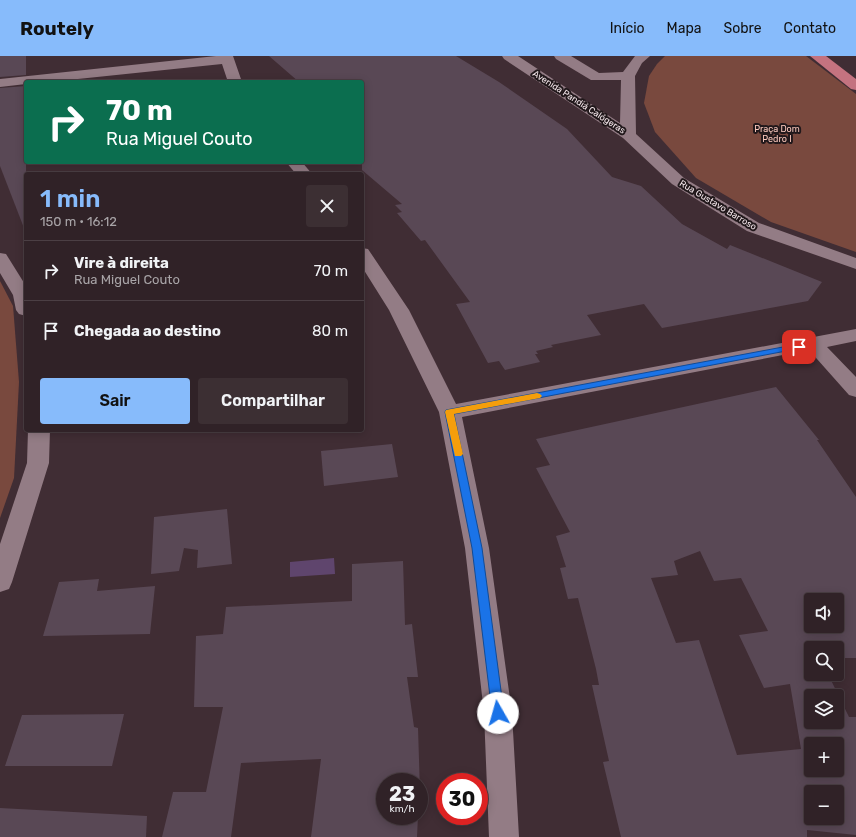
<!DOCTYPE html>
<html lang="pt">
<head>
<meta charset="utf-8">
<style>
  :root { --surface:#302227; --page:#3c2f33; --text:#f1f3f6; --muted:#a8a4a7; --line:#4b3f44; --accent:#87bbfb }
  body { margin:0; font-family:Rubik,sans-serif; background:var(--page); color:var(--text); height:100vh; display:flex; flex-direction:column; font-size:15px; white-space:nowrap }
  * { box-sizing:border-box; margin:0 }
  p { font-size:13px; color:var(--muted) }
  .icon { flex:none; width:22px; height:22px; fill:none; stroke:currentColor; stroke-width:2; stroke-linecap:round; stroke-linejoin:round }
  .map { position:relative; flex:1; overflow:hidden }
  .sheet { position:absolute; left:24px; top:116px; width:340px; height:260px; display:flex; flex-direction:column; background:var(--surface); border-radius:4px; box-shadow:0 2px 10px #0003,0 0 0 1px var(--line) }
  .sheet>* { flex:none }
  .banner { position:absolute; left:24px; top:24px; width:340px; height:84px; border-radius:4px; box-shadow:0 2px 10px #0003,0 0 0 1px var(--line); background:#0b6e4f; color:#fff; overflow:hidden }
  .tools { position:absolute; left:804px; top:537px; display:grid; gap:8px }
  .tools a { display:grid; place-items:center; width:40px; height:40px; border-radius:4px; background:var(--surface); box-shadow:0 2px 10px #0003,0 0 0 1px var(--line); font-size:20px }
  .speed { position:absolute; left:376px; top:717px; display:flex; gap:8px; font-size:20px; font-weight:700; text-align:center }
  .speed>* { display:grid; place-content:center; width:52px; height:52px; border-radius:50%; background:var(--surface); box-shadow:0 2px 10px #0003,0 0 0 1px var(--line); line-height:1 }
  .speed small { font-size:10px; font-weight:400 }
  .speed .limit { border:6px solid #d22; background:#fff; color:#111 }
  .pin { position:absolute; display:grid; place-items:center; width:34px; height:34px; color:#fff; margin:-17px; border-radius:8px; box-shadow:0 2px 6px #0006 }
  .me { position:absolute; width:44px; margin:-22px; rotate:353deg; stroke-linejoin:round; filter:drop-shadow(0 0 3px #0008) }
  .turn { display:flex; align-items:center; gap:14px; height:84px; padding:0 16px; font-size:18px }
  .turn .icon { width:52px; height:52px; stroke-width:2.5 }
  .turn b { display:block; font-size:28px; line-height:34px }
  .round { display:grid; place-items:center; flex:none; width:42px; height:42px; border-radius:4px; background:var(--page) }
  .head { display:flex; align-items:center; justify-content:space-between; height:68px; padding:0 16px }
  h1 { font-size:24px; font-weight:600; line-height:30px; color:var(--accent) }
  .primary-button { display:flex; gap:8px; margin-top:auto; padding:8px 16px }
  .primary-button a { flex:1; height:46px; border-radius:4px; background:var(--accent); color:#111; font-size:16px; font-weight:600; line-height:46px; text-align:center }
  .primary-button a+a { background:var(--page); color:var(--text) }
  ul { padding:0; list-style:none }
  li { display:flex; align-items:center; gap:12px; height:60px; padding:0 16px; border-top:1px solid var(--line) }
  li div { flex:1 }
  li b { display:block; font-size:15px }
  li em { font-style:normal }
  header { display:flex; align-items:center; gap:24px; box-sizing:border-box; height:56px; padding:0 20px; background:var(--accent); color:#111 }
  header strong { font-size:19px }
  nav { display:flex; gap:22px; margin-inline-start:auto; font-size:14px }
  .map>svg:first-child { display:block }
  .green { fill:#79493e }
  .water { fill:#5f456d }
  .building { fill:#594855; fill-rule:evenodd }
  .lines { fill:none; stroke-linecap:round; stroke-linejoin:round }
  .minor { fill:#937c85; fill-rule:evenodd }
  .tertiary { fill:#937c85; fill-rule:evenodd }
  .primary { fill:#c47380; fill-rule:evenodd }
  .route { fill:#1a73e8; stroke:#114b97 }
  .slow { fill:#f59e0b }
  .labels { text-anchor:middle; stroke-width:4; stroke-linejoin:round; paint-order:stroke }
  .far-street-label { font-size:9px; fill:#f6e9ed; stroke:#21181b }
  .far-park-label { font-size:9px; fill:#fecbbf; stroke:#21181b }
</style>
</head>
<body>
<header>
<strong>Routely</strong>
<nav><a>Início</a><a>Mapa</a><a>Sobre</a><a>Contato</a></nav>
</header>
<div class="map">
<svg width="856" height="781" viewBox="0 0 856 781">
  <rect width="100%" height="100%" fill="#402d34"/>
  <g class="green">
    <path d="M665,0H806L856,38V196L771,166L696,122L655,76L644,47L649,20L657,8Z"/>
    <path d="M0,225L13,250L19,326L14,422L0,462Z"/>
  </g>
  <path class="water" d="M334,502L335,518L290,521V506Z"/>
  <g class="building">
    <path d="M0,0H26V19L0,21Z"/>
    <path d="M269,0H456L499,26L567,73L612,121L641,130L682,168L727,193L730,189L822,226L808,245L662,272L644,248L587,259L601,279L551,289L553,291L536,295L538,298H535L540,306L505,314L499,305L488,307L456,248L470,246L425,184L421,185L397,157L402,156L395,149L402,148L362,114V26H299Z"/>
    <path d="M26,30V172H24L0,110V32Z"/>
    <path d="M776,331L819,384H817L856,441V602H837V592H811V618H828L849,661H856V779L807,774V781H621L603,706L609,705L592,629H599L596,613L578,542L568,543L560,512L566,511L556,480L570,476L536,412L550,409L536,383ZM700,495L714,525L741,522L768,575L739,579L764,632L790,628L801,693L737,699L699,584L676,587L651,522L678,519L674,505ZM811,544H837V570H811ZM811,640H837V666H811ZM811,688H837V714H811ZM811,736H837V762H811Z"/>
    <path d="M392,388L398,421L324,430L321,395Z"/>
    <path d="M227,453L232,508L197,512L198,494L184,492L179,515L151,518L154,461Z"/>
    <path d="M403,505L405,569L412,568L418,621H407L414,671L418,672L420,736L419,749V726H385V760H418L417,781H311L321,703L241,707L231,781H162L173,736H206L223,651H194L196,580L223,578L226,551L352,545V508Z"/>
    <path d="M99,523L97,535L155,530L150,578L43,580L59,526Z"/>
    <path d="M124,658L112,710H5L22,659Z"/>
    <path d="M0,752L147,760L146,781H0Z"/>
  </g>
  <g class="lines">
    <g class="minor">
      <path d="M216,0H233L242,26H228L222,8L49,26H26V28L0,31V23Z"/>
      <path d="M286,106H302L312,118H296Z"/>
      <path d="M362,192L368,193L409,254L456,348L856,273V285L827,291L856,321V341L849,339L809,294L462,361L489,492L512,657L519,781H489L484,657L465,492L439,356L389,254L362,211Z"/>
      <path d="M0,197L6,198L26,230V260L19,258L16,254L13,239L0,217Z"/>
      <path d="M28,374H50L49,407L12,526L9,533L0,536V488L27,407Z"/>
    </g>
    <path class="tertiary" d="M502,0H518L620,67L621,24H591L556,3L554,0H571L599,17L623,16L635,0H650L642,7L635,20L636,78L684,122L759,167L856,202V213L747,175L672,128L623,82L504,3Z"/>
    <path class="primary" d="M810,0H826L856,23V34L851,33Z"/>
  </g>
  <path class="route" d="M799,288L802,289L803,291L802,292L454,358L482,492L504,657L502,661L498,662L494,661L492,657L472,492L445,356L446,354Z"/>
  <path class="slow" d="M537,337L540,338L542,340L540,342L454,358L463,398L461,400H455L445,356L446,354Z"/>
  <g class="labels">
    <g class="far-street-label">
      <text transform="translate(579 46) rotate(33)" y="3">Avenida Pandiá Calógeras</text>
      <text transform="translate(718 149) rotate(31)" y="3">Rua Gustavo Barroso</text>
    </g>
    <g class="far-park-label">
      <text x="777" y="76">Praça Dom<tspan x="777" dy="10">Pedro I</tspan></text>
    </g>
  </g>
</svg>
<div class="tools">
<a><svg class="icon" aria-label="sound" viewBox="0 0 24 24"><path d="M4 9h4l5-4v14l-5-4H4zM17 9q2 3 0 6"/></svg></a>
<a><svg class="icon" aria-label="search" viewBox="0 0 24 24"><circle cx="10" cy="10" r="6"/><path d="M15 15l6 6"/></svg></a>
<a><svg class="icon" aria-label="layers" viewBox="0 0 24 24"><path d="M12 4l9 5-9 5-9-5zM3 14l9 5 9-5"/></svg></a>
<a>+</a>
<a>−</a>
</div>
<div class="speed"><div>23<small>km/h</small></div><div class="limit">30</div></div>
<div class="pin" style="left:799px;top:291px;background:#d93025"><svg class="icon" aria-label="arrive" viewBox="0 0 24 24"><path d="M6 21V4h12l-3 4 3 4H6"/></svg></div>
<svg class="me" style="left:498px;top:657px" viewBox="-20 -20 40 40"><circle r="19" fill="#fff"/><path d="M0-13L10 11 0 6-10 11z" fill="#1a73e8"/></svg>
<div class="banner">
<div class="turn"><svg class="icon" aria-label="right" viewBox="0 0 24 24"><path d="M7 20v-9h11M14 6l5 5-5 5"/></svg><div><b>70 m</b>Rua Miguel Couto</div></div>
</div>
<section class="sheet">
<div class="head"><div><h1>1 min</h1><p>150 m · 16:12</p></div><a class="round"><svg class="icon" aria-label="close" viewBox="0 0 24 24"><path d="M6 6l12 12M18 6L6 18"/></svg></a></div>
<ul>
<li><svg class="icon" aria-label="right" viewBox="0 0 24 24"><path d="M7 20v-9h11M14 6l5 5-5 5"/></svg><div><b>Vire à direita</b><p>Rua Miguel Couto</p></div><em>70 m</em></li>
<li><svg class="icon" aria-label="arrive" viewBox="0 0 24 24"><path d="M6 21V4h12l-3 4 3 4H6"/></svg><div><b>Chegada ao destino</b></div><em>80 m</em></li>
</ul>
<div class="primary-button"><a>Sair</a><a>Compartilhar</a></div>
</section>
</div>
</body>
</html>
